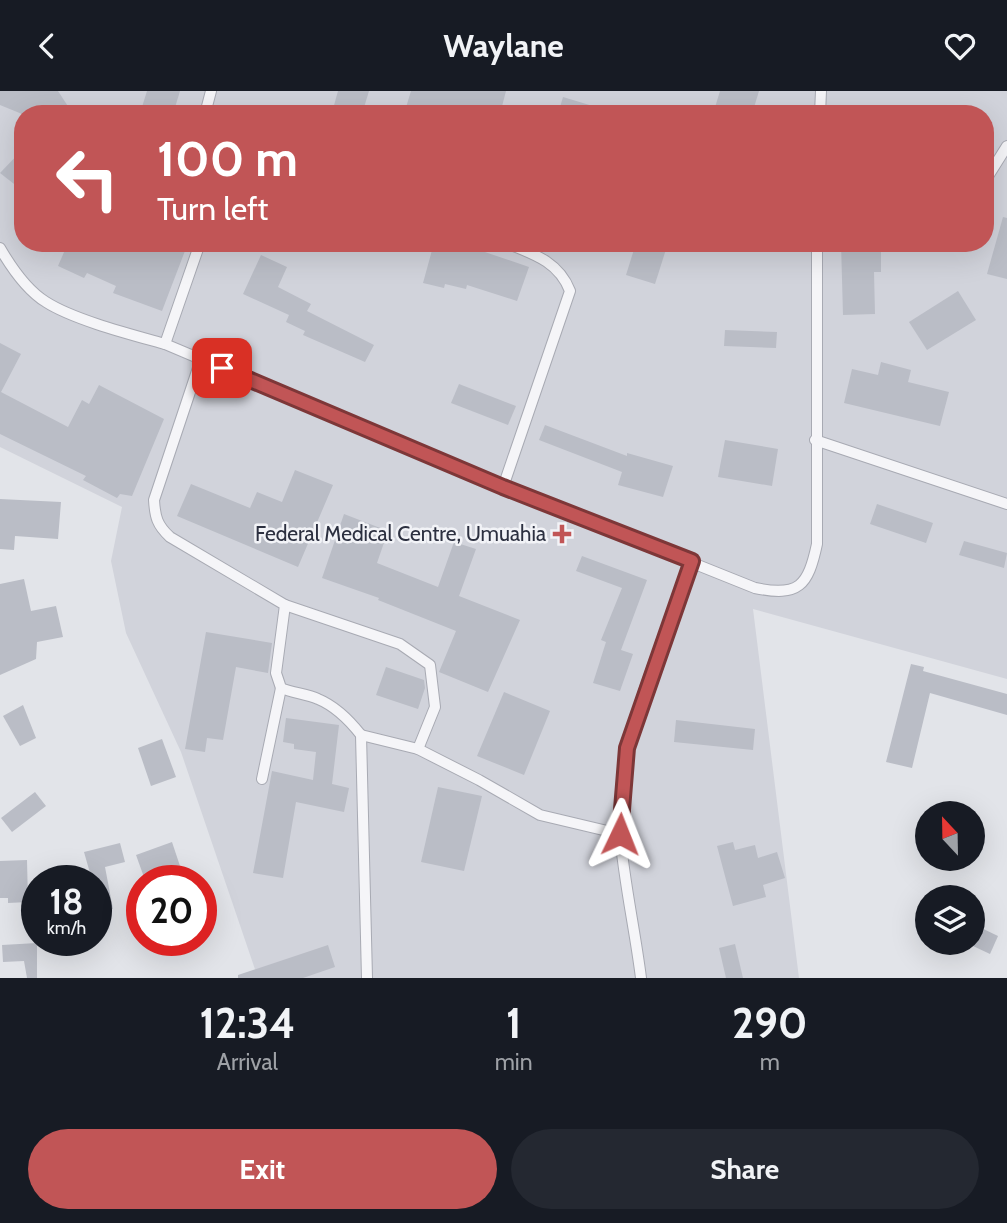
<!DOCTYPE html>
<html lang="en">
<head>
<meta charset="utf-8">
<style>
  :root { --surface:#171b24; --page:#242831; --text:#f1f3f6; --muted:#9ea1a6; --accent:#c15556 }
  body { margin:0; font-family:Cabin,sans-serif; background:var(--page); color:var(--text); height:100vh; display:flex; flex-direction:column; font-size:26px; white-space:nowrap }
  * { box-sizing:border-box; margin:0 }
  p { font-size:23px; color:var(--muted) }
  .icon { flex:none; width:38px; height:38px; fill:none; stroke:currentColor; stroke-width:2; stroke-linecap:round; stroke-linejoin:round }
  .map { position:relative; height:887px; overflow:hidden }
  .details { display:flex; flex-direction:column; background:var(--surface); flex:1 }
  .details>* { flex:none }
  .hud { position:absolute; left:14px; top:14px; width:980px; height:147px; border-radius:28px; box-shadow:0 7px 28px #0002; background:#c15556; color:#fff; overflow:hidden }
  .needle { width:46px; rotate:338deg }
  .buttons { position:absolute; left:915px; top:710px; display:grid; gap:14px }
  .buttons a { display:grid; place-items:center; width:70px; height:70px; border-radius:50%; background:var(--surface); box-shadow:0 7px 28px #0002; font-size:35px }
  .speed { position:absolute; left:21px; top:774px; display:flex; gap:14px; font-size:35px; font-weight:700; text-align:center }
  .speed>* { display:grid; place-content:center; width:91px; height:91px; border-radius:50%; background:var(--surface); box-shadow:0 7px 28px #0002; line-height:1 }
  .speed small { font-size:18px; font-weight:400 }
  .speed .limit { border:10px solid #d22; background:#fff; color:#111 }
  .pin { position:absolute; display:grid; place-items:center; width:60px; height:60px; color:#fff; margin:-30px; border-radius:14px; box-shadow:0 4px 10px #0006 }
  .me { position:absolute; width:77px; margin:-38px; rotate:2deg; stroke-linejoin:round; filter:drop-shadow(0 0 5px #0008) }
  .turn { display:flex; align-items:center; gap:24px; height:147px; padding:0 28px; font-size:32px }
  .turn .icon { width:91px; height:91px; stroke-width:2.5 }
  .turn b { display:block; font-size:49px; line-height:60px }
  .eta { display:flex; justify-content:space-evenly; align-items:center; height:119px; text-align:center }
  .eta b { font-size:42px; font-weight:700; line-height:49px }
  .primary-button { display:flex; gap:14px; margin-top:auto; padding:14px 28px }
  .primary-button a { flex:1; height:80px; border-radius:42px; background:var(--accent); color:#fff; font-size:28px; font-weight:700; line-height:80px; text-align:center }
  .primary-button a+a { background:var(--page); color:var(--text) }
  header { display:flex; justify-content:space-between; align-items:center; height:91px; padding:0 28px; background:var(--surface); font-size:32px; font-weight:700 }
  .map>svg:first-child { display:block }
  .built { fill:#d1d3db; fill-rule:evenodd }
  .building { fill:#babdc6 }
  .lines { fill:none; stroke-linecap:round; stroke-linejoin:round }
  .lane-casing { stroke:#a8aab3; stroke-width:12 }
  .lane { stroke:#f5f5f8; stroke-width:10 }
  .route-casing { stroke:#7d3738; stroke-width:18 }
  .route { stroke:#c15556; stroke-width:12 }
  .poi-dot { fill:#c15556; stroke:#f2f3f7; stroke-width:2.5 }
  .labels { text-anchor:middle; stroke-width:5; stroke-linejoin:round; paint-order:stroke }
  .poi-label { font-size:21px; fill:#2c3040; stroke:#f2f3f7; text-anchor:end }
</style>
</head>
<body>
<header><svg class="icon" aria-label="back" viewBox="0 0 24 24"><path d="M15 5l-7 7 7 7"/></svg>Waylane<svg class="icon" aria-label="heart" viewBox="0 0 24 24"><path d="M12 20l-8-8c-3-5 5-10 8-4 3-6 11-1 8 4z"/></svg></header>
<div class="map">
<svg width="1007" height="887" viewBox="0 0 1007 887">
  <rect width="100%" height="100%" fill="#e2e4e9"/>
  <path class="built" d="M0,0H1007V588L753,518L799,887H258L181,661L126,542L111,470L122,416L0,356ZM23,23H985V152H23Z"/>
  <g class="building">
    <path d="M0,0H58L73,23H22L0,14Z"/>
    <path d="M147,0H180L173,23L142,16Z"/>
    <path d="M338,0H369L362,23L333,18Z"/>
    <path d="M411,0H506L500,23H404Z"/>
    <path d="M720,0H759L752,23H713Z"/>
    <path d="M563,6L606,19V23H558Z"/>
    <path d="M23,58V100L0,82Z"/>
    <path d="M1003,126L1007,127V188L987,183Z"/>
    <path d="M68,152H188L162,220L113,202L116,195L87,182L84,187L58,175Z"/>
    <path d="M434,152H478L476,158L529,176L517,210L467,194L466,198L445,193L444,197L423,192Z"/>
    <path d="M636,152H668L655,193L626,184Z"/>
    <path d="M841,152H881V181H874L875,223L843,224Z"/>
    <path d="M261,164L287,176L278,196L311,213L307,220L374,254L365,271L303,244L305,240L286,231L289,224L243,203Z"/>
    <path d="M958,200L976,229L927,259L909,231Z"/>
    <path d="M725,239L777,241L776,257L724,255Z"/>
    <path d="M0,252L21,263L1,301L68,336L82,309L89,313L99,294L164,328L132,405L120,403L117,407L83,389L86,385L0,343Z"/>
    <path d="M881,271L911,279L908,291L949,301L940,335L844,312L852,278L878,284Z"/>
    <path d="M459,293L516,315L508,334L451,312Z"/>
    <path d="M545,334L627,365V362L673,375L663,406L618,394L622,381L539,349Z"/>
    <path d="M725,349L778,358L772,395L718,386Z"/>
    <path d="M295,379L333,394L298,476L177,425L191,393L250,417L257,401L282,411Z"/>
    <path d="M0,408L61,411L58,448L15,445L14,459L0,458Z"/>
    <path d="M877,413L933,432L926,452L870,433Z"/>
    <path d="M344,423L388,440L377,472L438,496L454,451L476,458L459,505L520,529L488,601L439,581L456,540L378,509L379,507L322,487Z"/>
    <path d="M964,450L1007,462L1004,477L959,464Z"/>
    <path d="M582,465L647,489L621,559L633,563L620,600L593,592L606,551L601,549L622,497L576,480Z"/>
    <path d="M24,488L31,520L56,515L63,546L37,551L36,568L0,584V493Z"/>
    <path d="M206,541L272,552L268,582L236,576L223,649L207,647L205,661L185,658Z"/>
    <path d="M911,573L924,576L923,580L1007,603V624L930,602L912,677L886,671Z"/>
    <path d="M386,576L424,589L425,597L418,618L376,604Z"/>
    <path d="M504,601L550,620L524,684L477,665Z"/>
    <path d="M23,614L36,647L20,655L3,625Z"/>
    <path d="M286,627L339,634L332,693L349,697L344,721L296,711L283,787L253,782L272,680L313,689L316,661L294,658V653L283,651Z"/>
    <path d="M676,629L755,638L753,659L674,651Z"/>
    <path d="M162,648L176,686L151,695L138,657Z"/>
    <path d="M438,696L482,705L464,780L421,771Z"/>
    <path d="M35,701L46,715L12,741L1,727Z"/>
    <path d="M172,751L181,778L145,789L136,764Z"/>
    <path d="M733,751L735,759L755,754L758,767L777,761L785,787L763,794L766,806L733,815L717,755Z"/>
    <path d="M120,752L125,771L105,776L113,818L96,821V789H92L84,761Z"/>
    <path d="M27,769L28,811L8,812V807H0V770Z"/>
    <path d="M973,833L998,845L990,863L973,855Z"/>
    <path d="M37,852V887H27L24,870L3,871L2,854Z"/>
    <path d="M735,853L743,887H726L719,857Z"/>
    <path d="M328,854L335,876L303,887H238V884Z"/>
  </g>
  <g class="lines">
    <g class="lane-casing">
      <g id="lane">
        <path d="M205,23L211,0"/>
        <path d="M820,23L821,0"/>
        <path d="M985,90L1007,55"/>
        <path d="M0,157C11,176 28,200 46,211C74,229 133,244 165,253L503,396L755,497C799,506 808,495 817,453V152"/>
        <path d="M165,253L200,152"/>
        <path d="M201,268L154,409C155,426 157,434 170,446L285,514L276,582L281,597C293,602 307,603 318,608C335,615 350,630 361,644L367,887"/>
        <path d="M815,349L1007,413"/>
        <path d="M503,396L570,200C559,171 534,163 506,152"/>
        <path d="M285,514L400,553L430,574L435,616L418,658"/>
        <path d="M361,644L418,658L479,689L540,724L620,743"/>
        <path d="M262,688L281,597"/>
        <path d="M641,887C635,839 624,791 620,743C614,652 662,555 692,470"/>
      </g>
    </g>
    <use href="#lane" class="lane"/>
  </g>
  <g class="lines">
    <g class="route-casing">
      <path id="route" d="M222,277L503,396L692,470L627,657L620,743"/>
    </g>
    <use href="#route" class="route"/>
  </g>
  <path class="poi-dot" d="M558.5 432.5h7v7h7v7h-7v7h-7v-7h-7v-7h7z"/>
  <g class="labels">
    <g class="poi-label">
      <text x="546" y="450">Federal Medical Centre, Umuahia</text>
    </g>
  </g>
</svg>
<div class="buttons">
<a><svg class="needle" viewBox="-14 -14 28 28"><path d="M0-13l5 13h-10z" fill="#e53935"/><path d="M0 13l5-13h-10z" fill="#9ea1a6"/></svg></a>
<a><svg class="icon" aria-label="layers" viewBox="0 0 24 24"><path d="M12 4l9 5-9 5-9-5zM3 14l9 5 9-5"/></svg></a>
</div>
<div class="speed"><div>18<small>km/h</small></div><div class="limit">20</div></div>
<div class="pin" style="left:222px;top:277px;background:#d93025"><svg class="icon" aria-label="arrive" viewBox="0 0 24 24"><path d="M6 21V4h12l-3 4 3 4H6"/></svg></div>
<svg class="me" style="left:620px;top:743px" viewBox="-20 -20 40 40"><path d="M0-17L14 15 0 8-14 15z" fill="#c15556" stroke="#fff" stroke-width="4"/></svg>
<div class="hud">
<div class="turn"><svg class="icon" aria-label="left" viewBox="0 0 24 24"><path d="M17 20v-9H6M10 6l-5 5 5 5"/></svg><div><b>100 m</b>Turn left</div></div>
</div>
</div>
<section class="details">
<div class="eta">
<div><b>12:34</b><p>Arrival</p></div>
<div><b>1</b><p>min</p></div>
<div><b>290</b><p>m</p></div>
</div>
<div class="primary-button"><a>Exit</a><a>Share</a></div>
</section>
</body>
</html>
